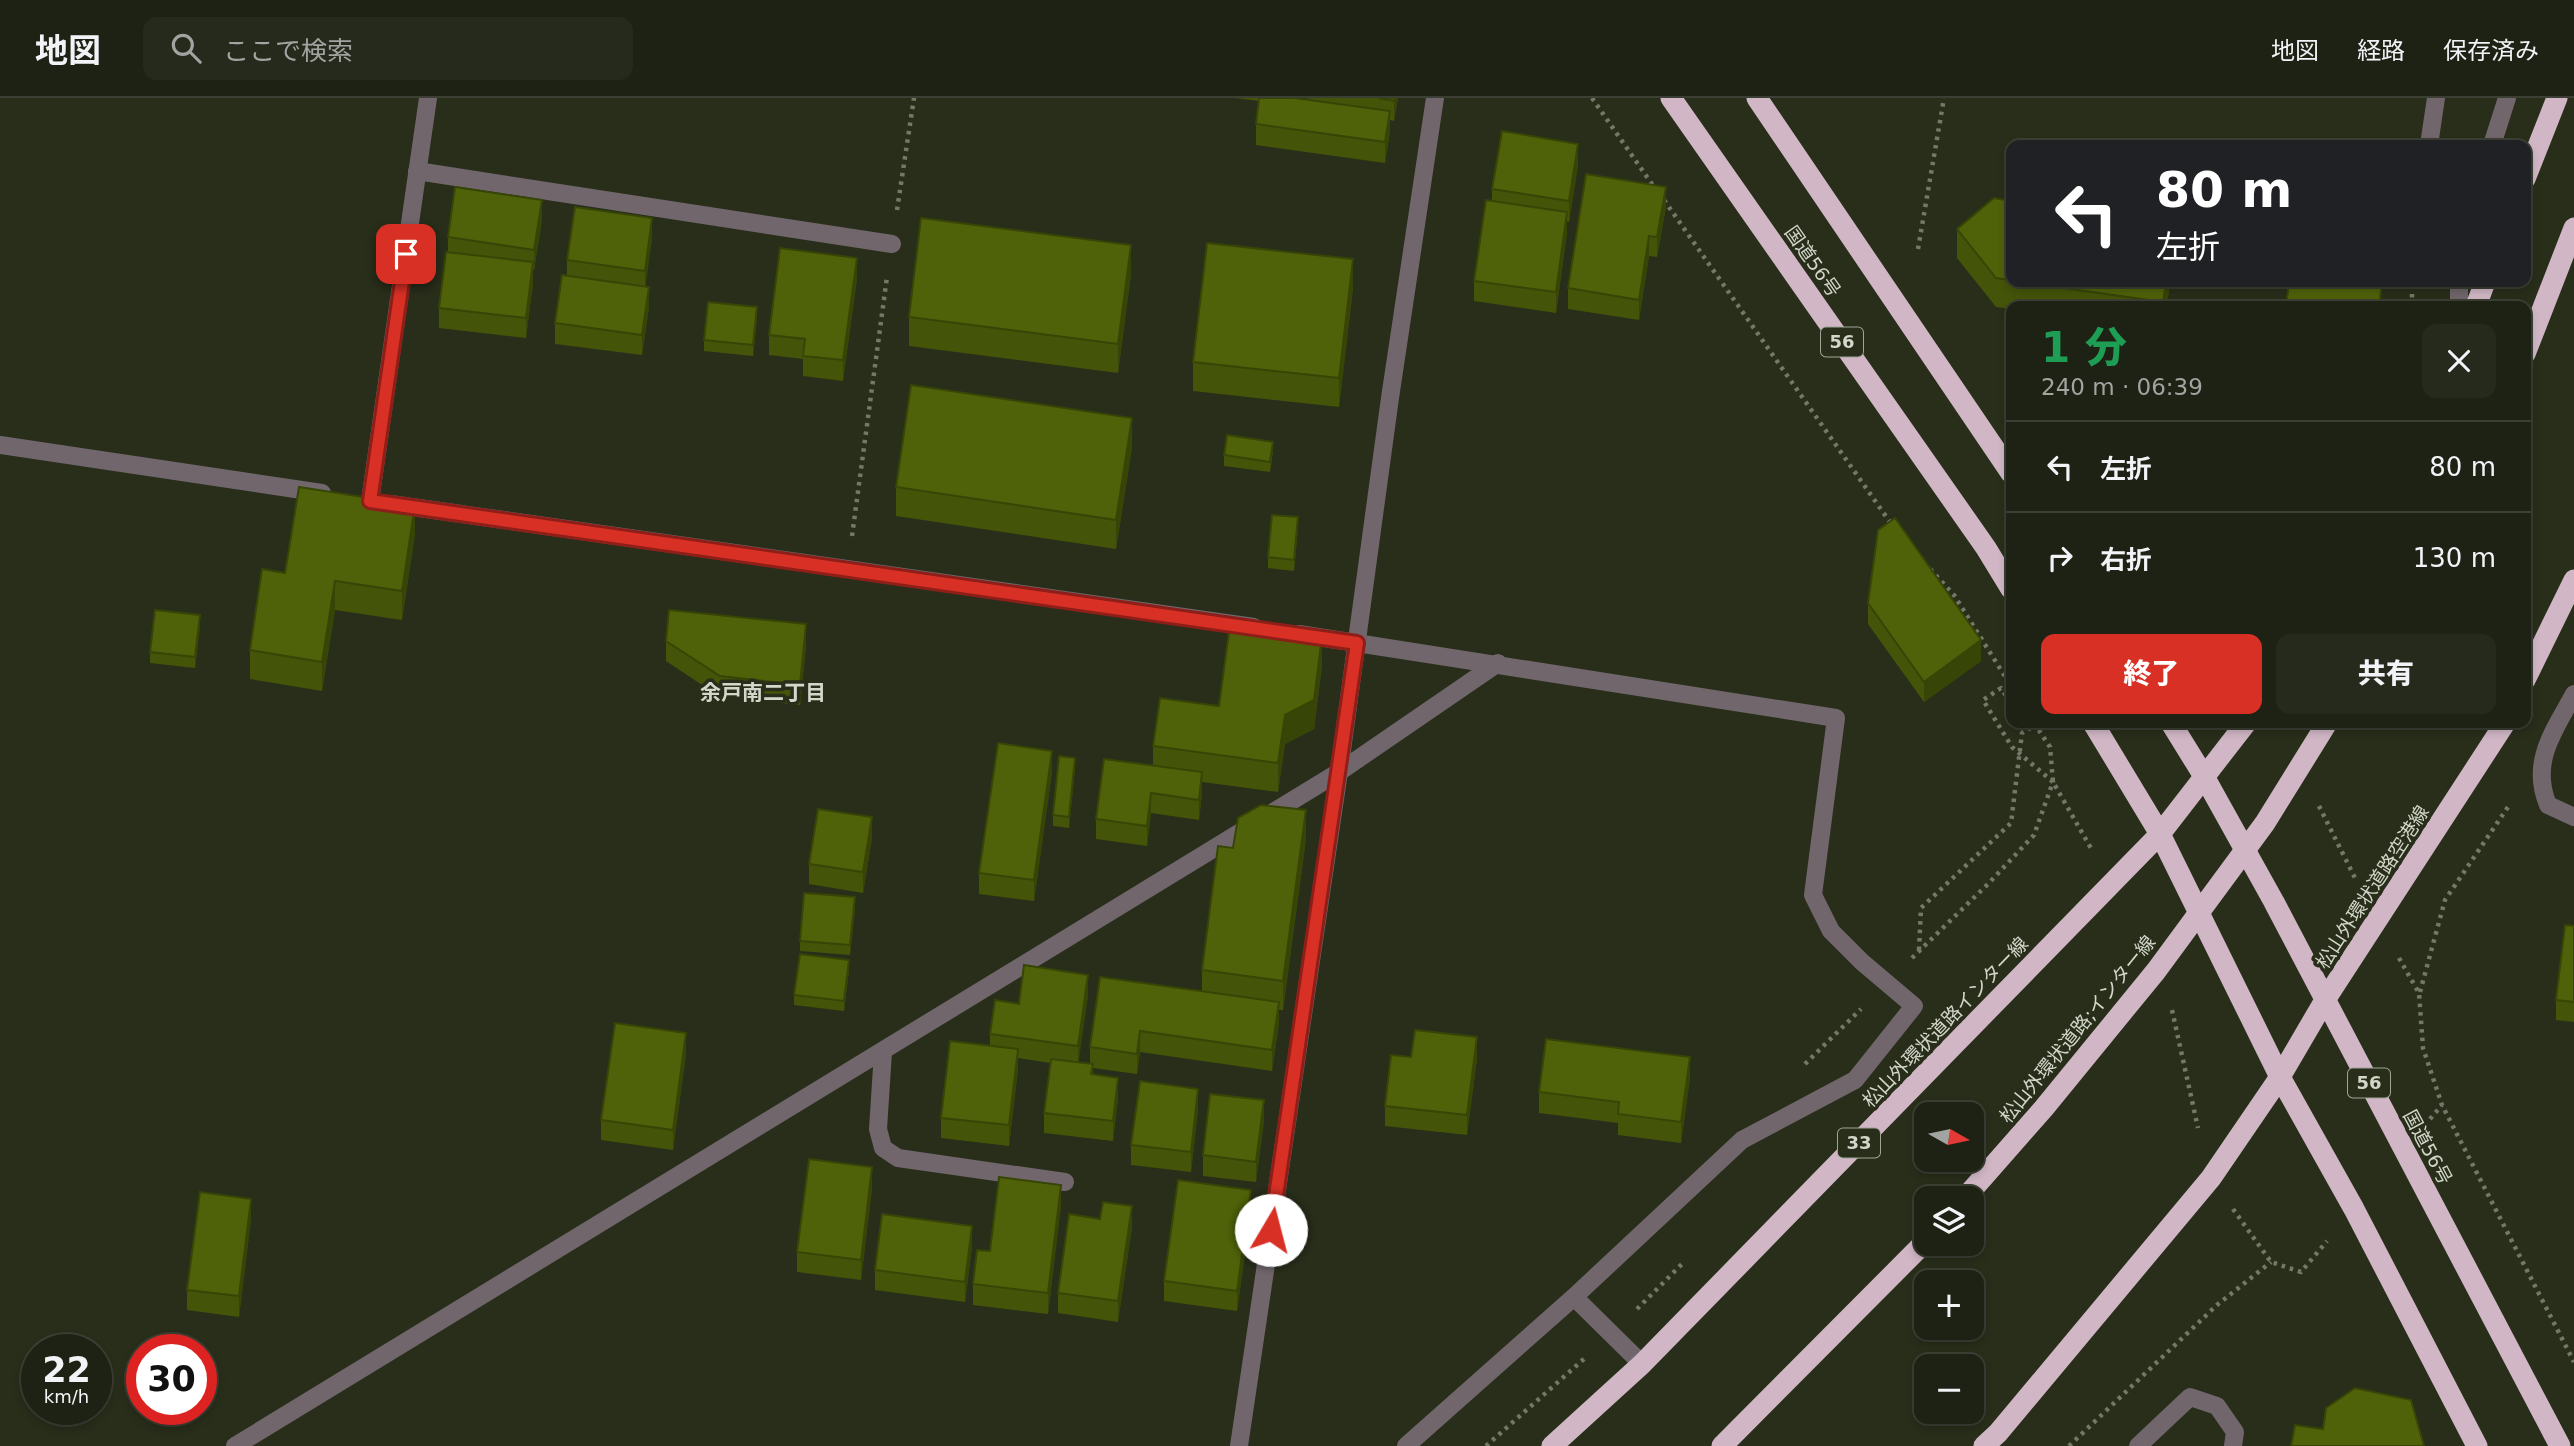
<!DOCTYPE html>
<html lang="ja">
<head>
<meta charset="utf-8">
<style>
  :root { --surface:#1e2214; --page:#262a1d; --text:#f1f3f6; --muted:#a1a4a0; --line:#3c3f34; --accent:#d93025 }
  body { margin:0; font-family:"DejaVu Sans","Noto Sans JP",sans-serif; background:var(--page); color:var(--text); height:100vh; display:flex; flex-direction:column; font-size:26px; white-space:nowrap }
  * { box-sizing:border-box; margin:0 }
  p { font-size:23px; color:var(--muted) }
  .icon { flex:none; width:38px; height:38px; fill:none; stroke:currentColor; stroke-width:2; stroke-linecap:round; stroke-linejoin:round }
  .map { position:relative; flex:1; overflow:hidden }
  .sheet { position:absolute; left:2006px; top:203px; width:525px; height:427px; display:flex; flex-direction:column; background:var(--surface); border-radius:14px; box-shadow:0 4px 10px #0003,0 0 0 2px var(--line) }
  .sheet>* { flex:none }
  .banner { position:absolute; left:2006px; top:42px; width:525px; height:147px; border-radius:14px; box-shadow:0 4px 10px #0003,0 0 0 2px var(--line); background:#202124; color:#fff; overflow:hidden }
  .needle { width:46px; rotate:99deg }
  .buttons { position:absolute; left:1914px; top:1004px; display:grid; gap:14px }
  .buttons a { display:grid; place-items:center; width:70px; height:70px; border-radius:14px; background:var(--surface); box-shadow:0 4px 10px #0003,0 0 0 2px var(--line); font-size:35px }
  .speed { position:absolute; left:21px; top:1236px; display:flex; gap:14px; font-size:35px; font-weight:700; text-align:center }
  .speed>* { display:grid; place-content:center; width:91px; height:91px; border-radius:50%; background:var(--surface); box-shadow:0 4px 10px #0003,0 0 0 2px var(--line); line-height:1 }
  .speed small { font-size:18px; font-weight:400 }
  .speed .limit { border:10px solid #d22; background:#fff; color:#111 }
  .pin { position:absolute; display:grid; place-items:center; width:60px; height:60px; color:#fff; margin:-30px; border-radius:14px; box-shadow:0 4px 10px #0006 }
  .me { position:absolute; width:77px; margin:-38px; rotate:8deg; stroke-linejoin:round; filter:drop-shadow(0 0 5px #0008) }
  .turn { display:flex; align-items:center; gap:24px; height:147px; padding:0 35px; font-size:32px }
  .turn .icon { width:91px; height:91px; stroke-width:2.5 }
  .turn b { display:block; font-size:49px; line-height:60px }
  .round { display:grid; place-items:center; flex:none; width:74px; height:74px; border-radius:14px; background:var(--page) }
  .headline { display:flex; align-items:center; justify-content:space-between; height:119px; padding:0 35px }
  h1 { font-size:42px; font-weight:800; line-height:52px; color:#1e9e55 }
  .button { display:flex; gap:14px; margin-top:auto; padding:14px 35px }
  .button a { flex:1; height:80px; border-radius:14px; background:var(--accent); color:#fff; font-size:28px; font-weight:800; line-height:80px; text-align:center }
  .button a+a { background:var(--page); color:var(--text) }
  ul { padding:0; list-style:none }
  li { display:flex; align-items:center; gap:21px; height:91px; padding:0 35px; border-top:2px solid var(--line) }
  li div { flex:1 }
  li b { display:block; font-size:26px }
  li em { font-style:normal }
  header { display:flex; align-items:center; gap:42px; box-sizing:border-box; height:98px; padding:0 35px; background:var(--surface); border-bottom:2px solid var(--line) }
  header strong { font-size:33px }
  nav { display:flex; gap:38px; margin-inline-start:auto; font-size:24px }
  .search { width:490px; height:63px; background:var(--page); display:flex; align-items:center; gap:18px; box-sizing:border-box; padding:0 24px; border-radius:14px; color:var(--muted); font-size:26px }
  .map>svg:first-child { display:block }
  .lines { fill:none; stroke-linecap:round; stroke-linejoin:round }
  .path { stroke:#737868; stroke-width:4.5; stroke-dasharray:3.5 5; stroke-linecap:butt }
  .minor { stroke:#70666c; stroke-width:18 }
  .highway { stroke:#d1b7c6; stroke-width:21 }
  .wall { fill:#445408 }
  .shaded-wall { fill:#374506 }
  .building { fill:#4f6209; stroke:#374506; stroke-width:2 }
  .route-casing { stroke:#8d1f18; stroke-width:18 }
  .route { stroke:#d93025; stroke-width:12 }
  .labels { text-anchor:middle; stroke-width:7; stroke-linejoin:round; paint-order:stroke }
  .shield { fill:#282e1a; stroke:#9fa495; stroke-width:2 }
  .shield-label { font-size:18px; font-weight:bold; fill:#d2d7ca }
  .street-label { font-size:19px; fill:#d2d7ca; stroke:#282e1a }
  .neighbourhood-label { font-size:21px; font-weight:bold; fill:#d2d7ca; stroke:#282e1a }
</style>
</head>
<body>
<header>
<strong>地図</strong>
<div class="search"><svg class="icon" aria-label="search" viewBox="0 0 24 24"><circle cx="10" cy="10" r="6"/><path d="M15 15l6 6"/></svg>ここで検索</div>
<nav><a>地図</a><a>経路</a><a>保存済み</a></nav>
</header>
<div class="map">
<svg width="2574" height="1348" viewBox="0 0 2574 1348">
  <rect width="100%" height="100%" fill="#282e1a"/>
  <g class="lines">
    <g class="path">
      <path d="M1592,0L1654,89"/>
      <path d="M1664,102L1892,427"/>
      <path d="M897,112L914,0"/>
      <path d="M1918,151L1944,0"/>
      <path d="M2412,208V184"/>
      <path d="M852,438L887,179"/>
      <path d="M1930,471L1954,497L2011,588"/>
      <path d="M2022,625L2027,632"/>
      <path d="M2034,625L2050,649L2053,684L2092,752"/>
      <path d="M2319,708L2357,784"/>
      <path d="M1919,852L1921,810L2011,725L2022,635L2039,625"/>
      <path d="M1912,860L1989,785L2034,737L2053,684L2012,649L1983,602L2001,590L2011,606"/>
      <path d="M2399,860L2419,895L2423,950L2442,1007L2574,1264"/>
      <path d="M2420,894L2445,802L2510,706"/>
      <path d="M2172,912L2198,1030"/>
      <path d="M1805,966L1861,911"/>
      <path d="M2430,1021L2442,1007"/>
      <path d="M2233,1111L2271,1164L2301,1174L2327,1143"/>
      <path d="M1637,1211L1683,1165"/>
      <path d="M1486,1348L1585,1260"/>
      <path d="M2069,1348L2217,1207L2271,1164"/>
    </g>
    <g class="minor">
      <path d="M2429,47L2436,0"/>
      <path d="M2492,47L2507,0"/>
      <path d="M417,73L892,146"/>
      <path d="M2459,208V184"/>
      <path d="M0,347L322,395"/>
      <path d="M370,403L428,0"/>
      <path d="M391,406L1254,529"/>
      <path d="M1299,536L1836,620L1813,797L1831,833L1862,864L1914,908L1855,982L1742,1042L1574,1199L1406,1348"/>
      <path d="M2574,596C2554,633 2530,664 2548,707L2574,719"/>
      <path d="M883,954L878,1031L883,1050L898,1060L1065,1084"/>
      <path d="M1574,1199L1642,1266"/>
      <path d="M235,1348L1339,674L1498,565"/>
      <path d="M1239,1348L1339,674L1390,300L1435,0"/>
      <path d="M2138,1348L2190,1299L2217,1308L2235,1334L2233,1348"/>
    </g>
    <g class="highway">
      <path d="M1671,0L1986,450L2011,491"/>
      <path d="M1757,0L2011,375"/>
      <path d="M2525,81L2557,0"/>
      <path d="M2476,208L2485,184"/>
      <path d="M2525,256L2574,130"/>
      <path d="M2525,582L2574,482"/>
      <path d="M2093,625L2160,736L2280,979L2354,1111L2477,1348"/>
      <path d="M2171,625L2205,680L2274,804L2560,1348"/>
      <path d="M1964,1101L2044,1010L2156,873L2265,725L2327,625"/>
      <path d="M1552,1348L1642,1266L2160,736L2246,625"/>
      <path d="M1722,1348L1927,1142"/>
      <path d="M1984,1348L1998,1335L2211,1080L2280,979L2325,902L2505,625"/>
    </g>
  </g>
  <g class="wall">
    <path d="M1235,0H1299L1307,2V0H1398L1394,23L1390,22V34L1385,65L1256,47V26L1259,3Z"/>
    <path d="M1578,67L1569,124L1567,123V135L1556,215L1474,203V183L1492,103V91Z"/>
    <path d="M2011,103V184H2170L2167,208H2011V211L1996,209L1957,160V131Z"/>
    <path d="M1666,109L1657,159L1649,158L1639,222L1568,211V190Z"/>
    <path d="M542,122L534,172H533V185L526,240L439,230V210L448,154V139Z"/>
    <path d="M652,140L645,189L649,209L642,257L555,246V225L567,177V162Z"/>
    <path d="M1131,176L1118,275L909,248V219Z"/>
    <path d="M857,180L843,283L803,278V261L769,257V237Z"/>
    <path d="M1353,190L1339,309L1193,293V264Z"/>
    <path d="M757,219L753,258L704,253V242Z"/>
    <path d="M1132,349L1116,451L896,418V389Z"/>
    <path d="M1273,354L1270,374L1224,368V357Z"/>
    <path d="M1298,430L1294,473L1268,470V459Z"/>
    <path d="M415,436L402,522L335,512L322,593L250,581V552L285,475Z"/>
    <path d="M1868,505L1981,563L1924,604L1868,526Z"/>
    <path d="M200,528L195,570L150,565V554Z"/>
    <path d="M666,543L806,547L800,607L720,599L666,563Z"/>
    <path d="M1322,567L1314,631L1285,646L1278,694L1202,684V695L1199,722L1151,715L1147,748L1096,741V721L1153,668V648L1219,608Z"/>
    <path d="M1075,670L1069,730L1053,728V717Z"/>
    <path d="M1052,674L1034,803L979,796V775Z"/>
    <path d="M872,740L863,795L809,786V766Z"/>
    <path d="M1306,741L1283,912H1279V925L1272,973L1140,954L1137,976L1093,970V976L1118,1000L1113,1043L1044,1035V1015L1050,965L1018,960V971L1009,1048L941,1040V1020L990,948V936L1019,906L1088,897L1078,964L1090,965V949L1202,893V872L1233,750Z"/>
    <path d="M855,810L850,857L800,853V843Z"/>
    <path d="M2574,828V924L2556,922V902Z"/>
    <path d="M849,872L844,913L794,907V897Z"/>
    <path d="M686,956L673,1052L601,1042V1022Z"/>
    <path d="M1411,959L1477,960L1467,1037L1385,1028V1008Z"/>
    <path d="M1690,980L1681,1045L1618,1037V1025L1539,1015V994Z"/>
    <path d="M1198,1011L1191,1074L1131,1067V1047Z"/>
    <path d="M1264,1022L1256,1084L1203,1078V1057Z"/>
    <path d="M872,1090L861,1182L797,1174V1154Z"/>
    <path d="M1061,1107L1048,1216L973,1207V1186L990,1153Z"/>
    <path d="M1251,1113L1237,1213L1164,1203V1183Z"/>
    <path d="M251,1121L239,1219L187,1212V1192Z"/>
    <path d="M1132,1129L1118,1224L1058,1215V1195Z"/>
    <path d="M972,1148L965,1204L875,1192V1172Z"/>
  </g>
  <g class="shaded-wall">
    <path d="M1395,0H1398L1394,23V3Z"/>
    <path d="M1390,13V34L1385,65V44Z"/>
    <path d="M1578,46V67L1569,124V103Z"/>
    <path d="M1666,89V109L1657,159V139Z"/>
    <path d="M542,102V122L534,172V152Z"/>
    <path d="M1567,114V135L1556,215V194Z"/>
    <path d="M652,120V140L645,193V173Z"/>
    <path d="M1649,138V158L1639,222V202Z"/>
    <path d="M1131,147V176L1118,275V246Z"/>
    <path d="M857,160V180L843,283V262Z"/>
    <path d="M1353,161V190L1339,309V280Z"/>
    <path d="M533,164V185L526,240V220Z"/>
    <path d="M2166,184H2170L2167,208H2163Z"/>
    <path d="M2382,184L2381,208H2379Z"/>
    <path d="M649,189V209L642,257V237Z"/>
    <path d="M757,209V219L753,258V247Z"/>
    <path d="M1132,320V349L1116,451V422Z"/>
    <path d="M415,407V436L402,522V493Z"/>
    <path d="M335,483V512L322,593V564Z"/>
    <path d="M200,517V528L195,570V559Z"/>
    <path d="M806,526V547L800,607V587Z"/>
    <path d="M1322,538V567L1314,631L1285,646L1278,694V665L1285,617Z"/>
    <path d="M1981,542V563L1924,604V584Z"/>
    <path d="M1052,653V674L1034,803V782Z"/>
    <path d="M1075,660V670L1069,730V719Z"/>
    <path d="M1202,674V695L1199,722V702Z"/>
    <path d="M1151,695V715L1147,748V728Z"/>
    <path d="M1306,712V741L1283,912V883Z"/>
    <path d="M872,719V740L863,795V774Z"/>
    <path d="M855,799V810L850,857V847Z"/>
    <path d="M849,862V872L844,913V903Z"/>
    <path d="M1088,877V897L1078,969V948Z"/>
    <path d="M1279,904V925L1272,973V952Z"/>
    <path d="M1140,933V954L1137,976V956Z"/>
    <path d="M686,935V956L673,1052V1032Z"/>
    <path d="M1477,939V960L1467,1037V1017Z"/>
    <path d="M1018,951V971L1009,1048V1027Z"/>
    <path d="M1690,959V980L1681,1045V1024Z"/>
    <path d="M1118,980V1000L1113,1043V1023Z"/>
    <path d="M1198,991V1011L1191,1074V1054Z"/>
    <path d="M1264,1002V1022L1256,1084V1064Z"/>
    <path d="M872,1069V1090L861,1182V1162Z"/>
    <path d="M1061,1087V1107L1048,1216V1195Z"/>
    <path d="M1251,1092V1113L1237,1213V1193Z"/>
    <path d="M251,1101V1121L239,1219V1198Z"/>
    <path d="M1132,1108V1129L1118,1224V1203Z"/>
    <path d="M972,1128V1148L965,1204V1184Z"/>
  </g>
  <g class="building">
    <path d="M1259,0H1295L1390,13L1385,44L1256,26Z"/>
    <path d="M1378,0H1395L1394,3Z"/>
    <path d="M1502,33L1578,46L1569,103L1492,91Z"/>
    <path d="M1586,76L1666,89L1657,139L1649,138L1639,202L1568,190Z"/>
    <path d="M455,89L542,102L534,152L448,139Z"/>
    <path d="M1994,100L2011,103V182L1996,180L1957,131Z"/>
    <path d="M1486,102L1567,114L1556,194L1474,183Z"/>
    <path d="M575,109L652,120L645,173L567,162Z"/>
    <path d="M921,120L1131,147L1118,246L909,219Z"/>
    <path d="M1207,145L1353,161L1339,280L1193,264Z"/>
    <path d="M780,150L857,160L843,262L803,258L805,241L769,237Z"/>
    <path d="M446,154L533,164L526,220L439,210Z"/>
    <path d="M562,177L649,189L642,237L555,225Z"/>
    <path d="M2021,184H2166L2163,204Z"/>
    <path d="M2289,184H2382L2379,208H2286Z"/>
    <path d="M708,204L757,209L753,247L704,242Z"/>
    <path d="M911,287L1132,320L1116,422L896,389Z"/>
    <path d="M1227,337L1273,344L1270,364L1224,357Z"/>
    <path d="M299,389L415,407L402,493L335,483L322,564L250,552L262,471L285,475Z"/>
    <path d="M1272,417L1298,419L1294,462L1268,459Z"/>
    <path d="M1895,420L1981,542L1924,584L1868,505L1878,432Z"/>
    <path d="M155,512L200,517L195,559L150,554Z"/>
    <path d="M669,512L806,526L800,587L720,578L666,543Z"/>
    <path d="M1230,526L1322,538L1314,602L1285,617L1278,665L1153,648L1160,600L1219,608Z"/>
    <path d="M998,645L1052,653L1034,782L979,775Z"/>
    <path d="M1059,658L1075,660L1069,719L1053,717Z"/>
    <path d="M1104,661L1202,674L1199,702L1151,695L1147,728L1096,721Z"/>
    <path d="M1261,707L1306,712L1283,883L1202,872L1218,748L1233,750L1238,720Z"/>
    <path d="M818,711L872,719L863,774L809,766Z"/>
    <path d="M804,795L855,799L850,847L800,843Z"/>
    <path d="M2565,827L2574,828V904L2556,902Z"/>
    <path d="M800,856L849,862L844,903L794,897Z"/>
    <path d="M1024,867L1088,877L1078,948L990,936L995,902L1019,906Z"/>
    <path d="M1100,879L1279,904L1272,952L1140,933L1137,956L1090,949Z"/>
    <path d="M615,925L686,935L673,1032L601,1022Z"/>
    <path d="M1415,932L1477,939L1467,1017L1385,1008L1391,957L1411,959Z"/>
    <path d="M1546,941L1690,959L1681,1024L1618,1016L1619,1004L1539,994Z"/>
    <path d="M950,943L1018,951L1009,1027L941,1020Z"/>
    <path d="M1051,961L1093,966L1091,976L1118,980L1113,1023L1044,1015Z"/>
    <path d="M1140,983L1198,991L1191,1054L1131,1047Z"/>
    <path d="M1210,996L1264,1002L1256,1064L1203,1057Z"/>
    <path d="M809,1061L872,1069L861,1162L797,1154Z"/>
    <path d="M999,1079L1061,1087L1048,1195L973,1186L977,1152L990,1153Z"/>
    <path d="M1178,1082L1251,1092L1237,1193L1164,1183Z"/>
    <path d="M200,1094L251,1101L239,1198L187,1192Z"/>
    <path d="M1103,1104L1132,1108L1118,1203L1058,1195L1069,1116L1100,1121Z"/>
    <path d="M882,1116L972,1128L965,1184L875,1172Z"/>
    <path d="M2355,1290L2411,1302L2424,1348H2291L2295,1327L2323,1331L2326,1310Z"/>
  </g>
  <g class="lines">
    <g class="route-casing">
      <path id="route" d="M406,156L370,403L1357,545L1271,1132"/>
    </g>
    <use href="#route" class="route"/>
  </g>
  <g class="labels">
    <g class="shield">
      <rect x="1821" y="229.5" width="42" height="29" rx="5"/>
      <rect x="2348" y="970.5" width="42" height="29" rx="5"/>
      <rect x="1838" y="1030.5" width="42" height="29" rx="5"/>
    </g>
    <g class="shield-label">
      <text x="1842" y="250">56</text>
      <text x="2369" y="991">56</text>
      <text x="1859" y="1051">33</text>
    </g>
    <g class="street-label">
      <text transform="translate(1813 163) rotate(55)" y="7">国道56号</text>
      <text transform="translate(2372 789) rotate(-57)" y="7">松山外環状道路空港線</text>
      <text transform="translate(1945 924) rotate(-46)" y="7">松山外環状道路インター線</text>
      <text transform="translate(2077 931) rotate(-51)" y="7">松山外環状道路;インター線</text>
      <text transform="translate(2428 1049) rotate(62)" y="7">国道56号</text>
    </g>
    <g class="neighbourhood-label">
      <text x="763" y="602">余戸南二丁目</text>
    </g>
  </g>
</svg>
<div class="buttons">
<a><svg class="needle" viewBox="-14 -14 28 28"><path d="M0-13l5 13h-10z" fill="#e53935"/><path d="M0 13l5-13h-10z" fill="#a1a4a0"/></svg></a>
<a><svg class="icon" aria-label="layers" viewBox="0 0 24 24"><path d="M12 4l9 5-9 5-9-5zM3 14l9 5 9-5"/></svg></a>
<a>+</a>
<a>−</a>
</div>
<div class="speed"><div>22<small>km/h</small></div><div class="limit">30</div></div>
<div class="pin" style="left:406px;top:156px;background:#d93025"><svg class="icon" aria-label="arrive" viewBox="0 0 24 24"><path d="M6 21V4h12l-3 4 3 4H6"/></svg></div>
<svg class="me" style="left:1271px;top:1132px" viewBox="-20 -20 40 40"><circle r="19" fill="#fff"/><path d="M0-13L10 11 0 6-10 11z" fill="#d93025"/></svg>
<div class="banner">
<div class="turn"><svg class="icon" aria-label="left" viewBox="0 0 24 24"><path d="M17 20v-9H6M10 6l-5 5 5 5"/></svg><div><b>80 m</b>左折</div></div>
</div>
<section class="sheet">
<div class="headline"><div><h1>1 分</h1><p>240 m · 06:39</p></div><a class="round"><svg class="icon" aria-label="close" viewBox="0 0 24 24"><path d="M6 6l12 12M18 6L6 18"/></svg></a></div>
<ul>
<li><svg class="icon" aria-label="left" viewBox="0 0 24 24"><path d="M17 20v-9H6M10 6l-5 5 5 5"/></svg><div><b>左折</b></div><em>80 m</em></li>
<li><svg class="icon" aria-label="right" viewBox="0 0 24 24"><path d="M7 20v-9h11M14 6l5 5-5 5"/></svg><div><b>右折</b></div><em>130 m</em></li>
</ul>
<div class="button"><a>終了</a><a>共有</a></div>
</section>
</div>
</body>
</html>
